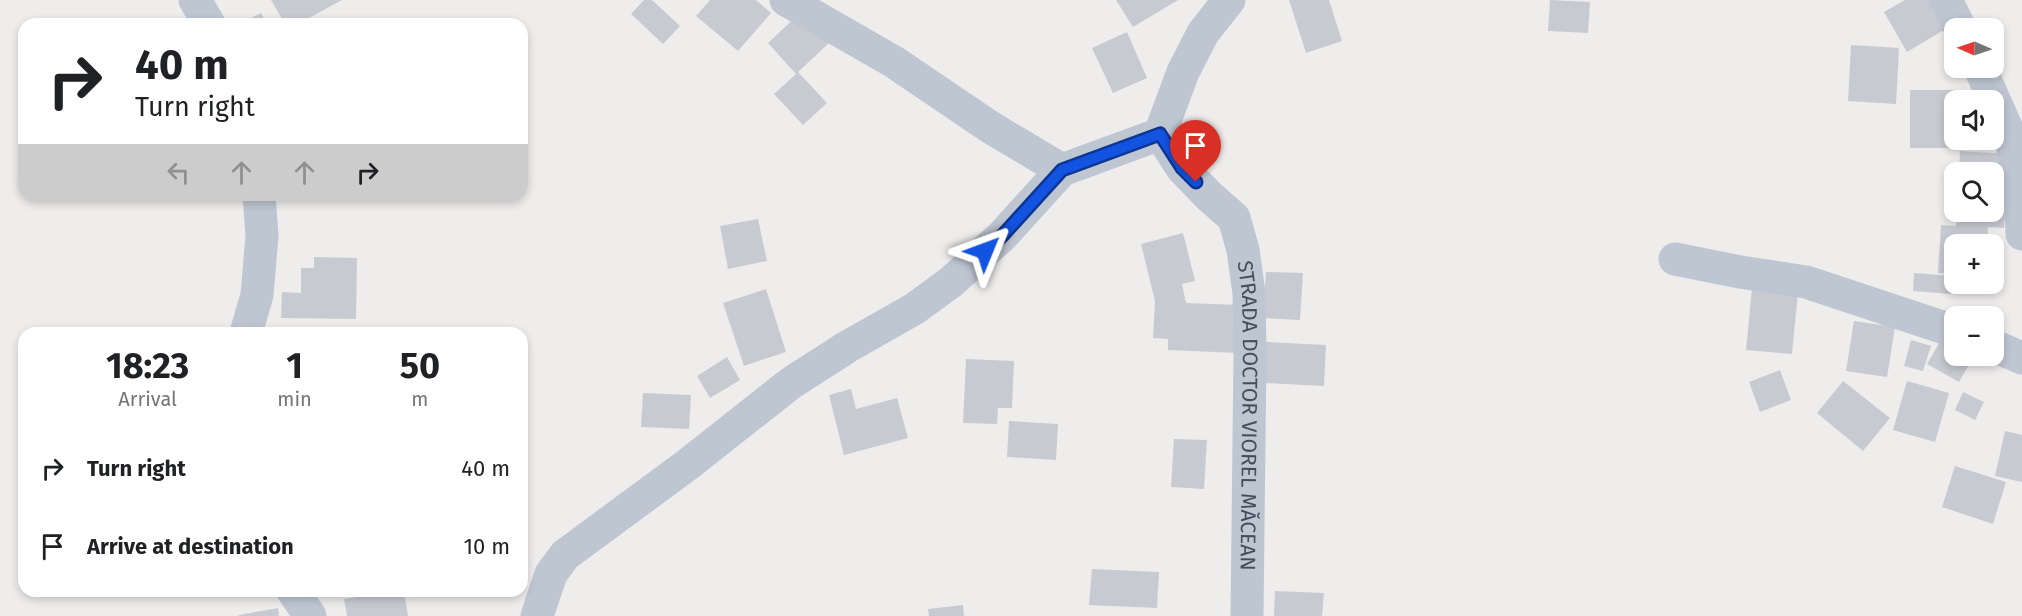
<!DOCTYPE html>
<html lang="en">
<head>
<meta charset="utf-8">
<style>
  :root { --surface:#fff; --page:#f2f2f2; --text:#202124; --muted:#757577 }
  body { margin:0; font-family:"Fira Sans",sans-serif; background:var(--page); color:var(--text); height:100vh; display:flex; flex-direction:column; font-size:22px; white-space:nowrap }
  * { box-sizing:border-box; margin:0 }
  p { font-size:20px; color:var(--muted) }
  .icon { flex:none; width:33px; height:33px; fill:none; stroke:currentColor; stroke-width:2; stroke-linecap:round; stroke-linejoin:round }
  .map { position:relative; flex:1; overflow:hidden }
  .drawer { position:absolute; left:18px; top:327px; width:510px; height:270px; display:flex; flex-direction:column; background:var(--surface); border-radius:18px; box-shadow:0 3px 9px #0003 }
  .drawer>* { flex:none }
  .guide { position:absolute; left:18px; top:18px; width:510px; height:183px; border-radius:18px; box-shadow:0 3px 9px #0003; background:#fff; color:var(--text); overflow:hidden }
  .needle { width:39px; rotate:272deg }
  .tools { position:absolute; left:1944px; top:18px; display:grid; gap:12px }
  .tools a { display:grid; place-items:center; width:60px; height:60px; border-radius:12px; background:var(--surface); box-shadow:0 3px 9px #0003; font-size:30px }
  .pin { position:absolute; display:grid; place-items:center; width:51px; height:51px; color:#fff; margin:-62px -26px; border-radius:50% 50% 50% 0; rotate:-45deg; box-shadow:0 0 6px #0007 }
  .pin .icon { rotate:45deg }
  .me { position:absolute; width:66px; margin:-33px; rotate:46deg; stroke-linejoin:round; filter:drop-shadow(0 0 4px #0008) }
  .turn { display:flex; align-items:center; gap:21px; height:126px; padding:0 18px; font-size:27px }
  .turn .icon { width:78px; height:78px; stroke-width:2.5 }
  .turn b { display:block; font-size:42px; line-height:51px }
  .lanes { display:flex; align-items:center; height:57px; padding:0 18px; background:#0003; justify-content:center; gap:30px; direction:ltr }
  .lanes .off { opacity:.35 }
  .eta { display:flex; justify-content:space-evenly; align-items:center; height:102px; text-align:center }
  .eta b { font-size:36px; font-weight:700; line-height:42px }
  ul { padding:0; list-style:none }
  li { display:flex; align-items:center; gap:18px; height:78px; padding:0 18px }
  li div { flex:1 }
  li b { display:block; font-size:22px }
  li em { font-style:normal }
  .map>svg:first-child { display:block }
  .building { fill:#c8cad2 }
  .lines { fill:none; stroke-linecap:round; stroke-linejoin:round }
  .street { stroke:#bec6d2; stroke-width:33 }
  .route-casing { stroke:#0c3692; stroke-width:15 }
  .route { stroke:#1353e1; stroke-width:10 }
  .labels { text-anchor:middle; stroke-width:5; stroke-linejoin:round; paint-order:stroke }
  .street-label { font-size:21px; fill:#444d5a; stroke:#fff }
</style>
</head>
<body>
<div class="map">
<svg width="2022" height="616" viewBox="0 0 2022 616">
  <rect width="100%" height="100%" fill="#efecec"/>
  <g class="building">
    <path d="M271,0H342L298,24H285Z"/>
    <path d="M644,0H652L680,26L663,44L631,14Z"/>
    <path d="M710,0H756L771,13L738,51L696,16Z"/>
    <path d="M1116,0H1178L1133,27Z"/>
    <path d="M1289,0H1329L1342,41L1306,53Z"/>
    <path d="M1550,0L1590,2L1588,33L1548,31Z"/>
    <path d="M1905,0H1934L1949,27L1907,52L1884,12Z"/>
    <path d="M801,12L829,43L798,72L827,103L803,125L774,94L796,74L768,43Z"/>
    <path d="M261,13L267,24H239Z"/>
    <path d="M1127,32L1147,78L1113,93L1092,48Z"/>
    <path d="M1851,45L1899,48L1896,104L1848,101Z"/>
    <path d="M1910,90H1965V100H1954V140H1965V148H1910Z"/>
    <path d="M1960,151L2008,154L2004,228L1988,227L1987,244H1954V274L1938,273L1941,225L1956,226L1957,212H1994V172H1959Z"/>
    <path d="M758,219L767,261L728,269L720,226Z"/>
    <path d="M1183,233L1195,281L1182,284L1186,303L1241,305L1238,353L1168,350V339L1153,338L1155,301L1141,244Z"/>
    <path d="M314,257L357,258L356,319L281,318L282,292L301,293V268H314Z"/>
    <path d="M1266,272L1303,273L1300,320L1263,318Z"/>
    <path d="M1914,273L1953,276L1951,294L1913,291Z"/>
    <path d="M1752,288L1798,292L1792,354L1746,350Z"/>
    <path d="M766,289L786,352L744,366L723,303Z"/>
    <path d="M1854,321L1895,327L1887,377L1846,371Z"/>
    <path d="M262,327L329,331V333H261Z"/>
    <path d="M1945,333L1954,338V356H1974L1959,382L1927,364Z"/>
    <path d="M1911,340L1931,346L1923,371L1904,366Z"/>
    <path d="M1266,342L1326,345L1324,386L1264,383Z"/>
    <path d="M727,357L740,380L710,398L697,376Z"/>
    <path d="M966,359L1014,361L1012,408H998L997,424L963,423Z"/>
    <path d="M1780,370L1791,400L1760,412L1749,382Z"/>
    <path d="M1843,381L1890,418L1863,451L1817,413Z"/>
    <path d="M1907,381L1949,393L1935,442L1893,430Z"/>
    <path d="M851,389L856,409L897,398L908,438L844,455L829,395Z"/>
    <path d="M1963,392L1984,402L1975,420L1955,410Z"/>
    <path d="M643,393L691,395L689,429L641,427Z"/>
    <path d="M1009,421L1058,424L1056,460L1007,457Z"/>
    <path d="M2005,431L2022,435V482L1995,476Z"/>
    <path d="M1174,439L1207,440L1204,489L1171,487Z"/>
    <path d="M1955,466L2006,482L1993,524L1942,507Z"/>
    <path d="M1092,569L1159,572L1157,608L1089,605Z"/>
    <path d="M393,591H404L408,616H347L344,599Z"/>
    <path d="M1275,591L1324,593L1322,616H1274Z"/>
    <path d="M963,605L964,616H929L928,609Z"/>
    <path d="M278,608L279,616H239V615Z"/>
  </g>
  <g class="lines">
    <g class="street">
      <path d="M195,0L209,24"/>
      <path d="M786,0L894,62L990,127L1062,170L1160,134"/>
      <path d="M1946,0L1960,28"/>
      <path d="M1980,68L2011,138L2020,192L2022,234"/>
      <path id="s1" d="M1160,134L1182,168L1209,196L1234,218L1243,250L1249,293L1250,353L1247,616"/>
      <path d="M1160,134L1183,72L1203,33L1229,0"/>
      <path d="M1675,259L1740,272L1806,282L1954,331"/>
      <path d="M246,333L257,295L262,236L259,195"/>
      <path d="M1994,346L2022,358"/>
      <path d="M293,591L310,616"/>
      <path d="M537,616L551,574L565,555L687,465L791,383L847,347L914,309L951,282L1002,236L1062,170"/>
    </g>
  </g>
  <g class="lines">
    <g class="route-casing">
      <path id="route" d="M985,251L1002,236L1062,170L1160,134L1182,168L1196,182"/>
    </g>
    <use href="#route" class="route"/>
  </g>
  <g class="labels">
    <g class="street-label">
      <text dy="7" stroke="none"><textPath href="#s1" startOffset="312">STRADA DOCTOR VIOREL MĂCEAN</textPath></text>
    </g>
  </g>
</svg>
<div class="tools">
<a><svg class="needle" viewBox="-14 -14 28 28"><path d="M0-13l5 13h-10z" fill="#e53935"/><path d="M0 13l5-13h-10z" fill="#757577"/></svg></a>
<a><svg class="icon" aria-label="sound" viewBox="0 0 24 24"><path d="M4 9h4l5-4v14l-5-4H4zM17 9q2 3 0 6"/></svg></a>
<a><svg class="icon" aria-label="search" viewBox="0 0 24 24"><circle cx="10" cy="10" r="6"/><path d="M15 15l6 6"/></svg></a>
<a>+</a>
<a>−</a>
</div>
<div class="pin" style="left:1196px;top:182px;background:#d93025"><svg class="icon" aria-label="arrive" viewBox="0 0 24 24"><path d="M6 21V4h12l-3 4 3 4H6"/></svg></div>
<svg class="me" style="left:985px;top:251px" viewBox="-20 -20 40 40"><path d="M0-17L14 15 0 8-14 15z" fill="#1353e1" stroke="#fff" stroke-width="4"/></svg>
<div class="guide">
<div class="turn"><svg class="icon" aria-label="right" viewBox="0 0 24 24"><path d="M7 20v-9h11M14 6l5 5-5 5"/></svg><div><b>40 m</b>Turn right</div></div>
<div class="lanes"><svg class="icon off" aria-label="left" viewBox="0 0 24 24"><path d="M17 20v-9H6M10 6l-5 5 5 5"/></svg><svg class="icon off" aria-label="ahead" viewBox="0 0 24 24"><path d="M12 20V5M6 11l6-6 6 6"/></svg><svg class="icon off" aria-label="ahead" viewBox="0 0 24 24"><path d="M12 20V5M6 11l6-6 6 6"/></svg><svg class="icon" aria-label="right" viewBox="0 0 24 24"><path d="M7 20v-9h11M14 6l5 5-5 5"/></svg></div>
</div>
<section class="drawer">
<div class="eta">
<div><b>18:23</b><p>Arrival</p></div>
<div><b>1</b><p>min</p></div>
<div><b>50</b><p>m</p></div>
</div>
<ul>
<li><svg class="icon" aria-label="right" viewBox="0 0 24 24"><path d="M7 20v-9h11M14 6l5 5-5 5"/></svg><div><b>Turn right</b></div><em>40 m</em></li>
<li><svg class="icon" aria-label="arrive" viewBox="0 0 24 24"><path d="M6 21V4h12l-3 4 3 4H6"/></svg><div><b>Arrive at destination</b></div><em>10 m</em></li>
</ul>
</section>
</div>
</body>
</html>
